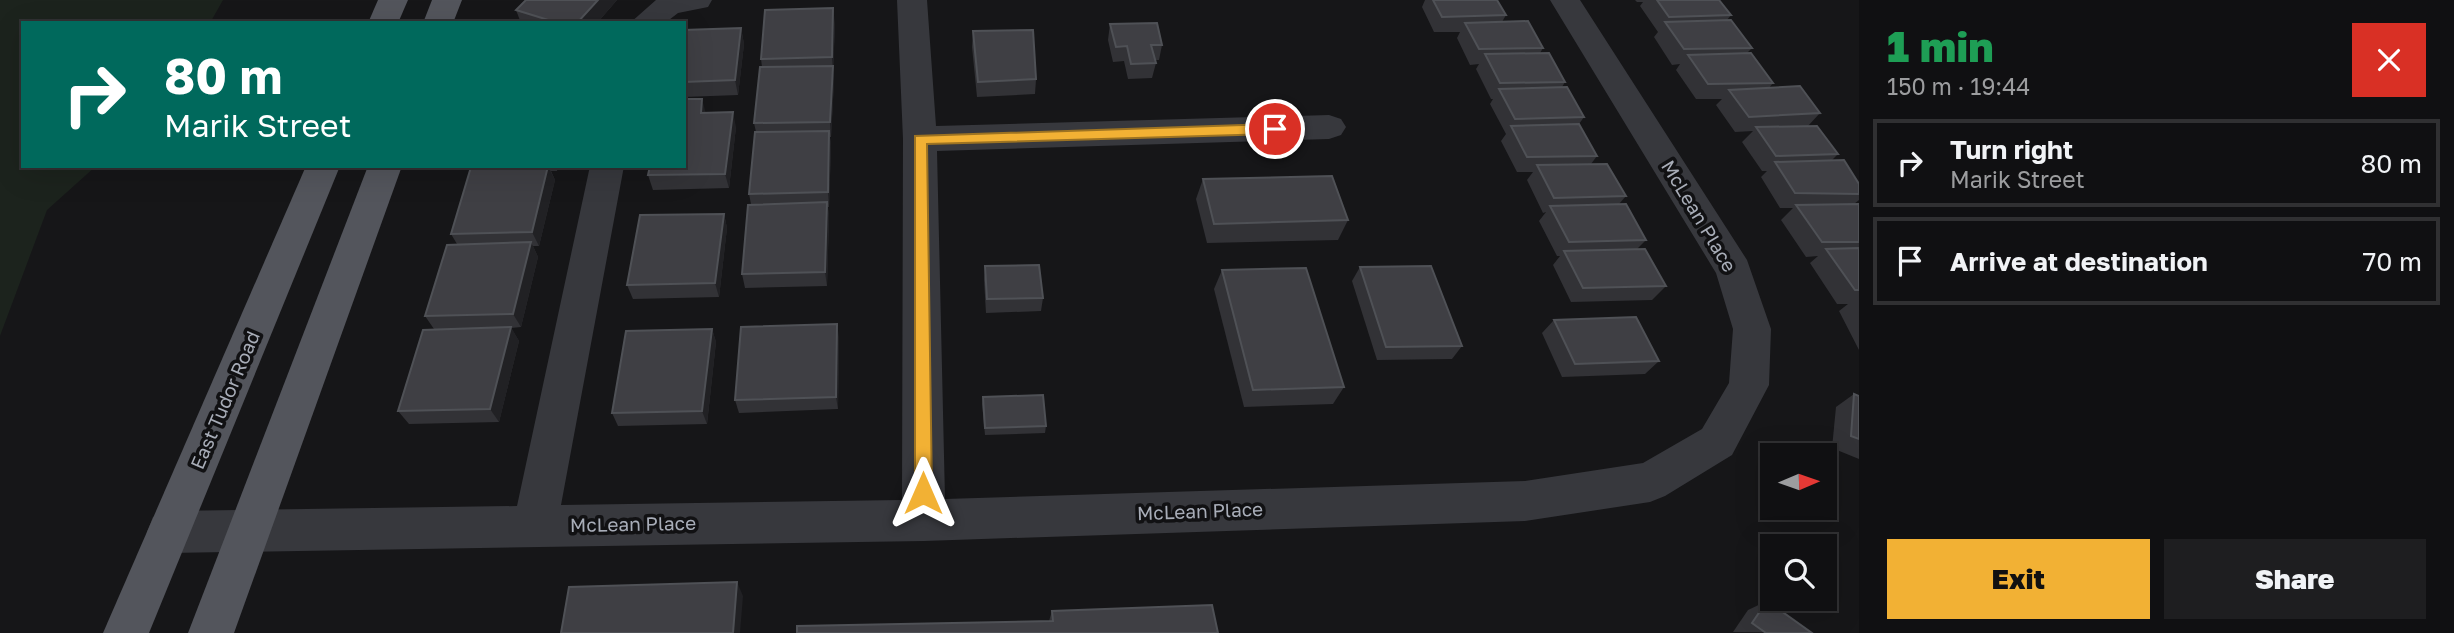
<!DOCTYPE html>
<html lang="en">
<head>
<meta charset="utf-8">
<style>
  :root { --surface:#101012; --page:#1e1e20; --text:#f1f3f6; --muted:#9c9d9f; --line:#303032; --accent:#f2b134 }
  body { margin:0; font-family:"Golos Text",sans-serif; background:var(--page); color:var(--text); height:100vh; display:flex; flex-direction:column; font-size:26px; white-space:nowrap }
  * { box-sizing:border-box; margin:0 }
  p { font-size:23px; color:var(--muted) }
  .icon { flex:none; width:38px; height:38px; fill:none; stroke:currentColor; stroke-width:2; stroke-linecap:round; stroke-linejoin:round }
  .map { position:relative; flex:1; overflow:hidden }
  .side { display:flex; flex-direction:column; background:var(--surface); width:595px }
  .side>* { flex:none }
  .top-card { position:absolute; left:21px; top:21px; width:665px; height:147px; border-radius:0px; box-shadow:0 7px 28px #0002,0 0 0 2px var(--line); background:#00695c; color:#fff; overflow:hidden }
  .needle { width:46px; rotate:88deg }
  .buttons { position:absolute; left:1760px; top:443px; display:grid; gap:14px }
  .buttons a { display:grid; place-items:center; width:77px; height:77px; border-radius:0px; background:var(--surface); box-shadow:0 7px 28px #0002,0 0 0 2px var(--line); font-size:35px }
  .pin { position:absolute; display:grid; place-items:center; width:60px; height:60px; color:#fff; margin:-30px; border:4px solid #fff; border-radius:50%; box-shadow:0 2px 7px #0007 }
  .me { position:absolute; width:77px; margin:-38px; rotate:0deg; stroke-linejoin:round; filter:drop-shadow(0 0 5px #0008) }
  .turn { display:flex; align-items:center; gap:24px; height:147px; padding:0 28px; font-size:32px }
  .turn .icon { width:91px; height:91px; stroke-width:2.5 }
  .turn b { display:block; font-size:49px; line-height:60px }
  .round { display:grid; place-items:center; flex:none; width:74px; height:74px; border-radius:0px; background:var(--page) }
  .headline { display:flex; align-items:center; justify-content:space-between; height:119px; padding:0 28px }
  h1 { font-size:42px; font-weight:800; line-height:52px; color:#1e9e55 }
  .action { display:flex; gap:14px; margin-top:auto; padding:14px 28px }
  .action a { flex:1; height:80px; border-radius:0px; background:var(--accent); color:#111; font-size:28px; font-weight:800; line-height:80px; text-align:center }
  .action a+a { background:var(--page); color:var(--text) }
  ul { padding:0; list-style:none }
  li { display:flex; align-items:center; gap:21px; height:88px; margin:0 14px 10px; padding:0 14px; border:4px solid var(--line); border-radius:0px }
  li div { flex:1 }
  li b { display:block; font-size:26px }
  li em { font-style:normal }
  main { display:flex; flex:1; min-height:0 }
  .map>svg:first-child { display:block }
  .green { fill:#1c231d }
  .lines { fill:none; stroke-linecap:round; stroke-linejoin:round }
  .minor { fill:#37383d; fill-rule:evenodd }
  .primary { fill:#53555c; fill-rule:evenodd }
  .wall { fill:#323236 }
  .shaded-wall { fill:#212124 }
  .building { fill:#3f3f44; stroke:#4f5156; stroke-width:2 }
  .route { fill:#f2b134; stroke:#9d7322; stroke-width:2 }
  .labels { text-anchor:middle; stroke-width:7; stroke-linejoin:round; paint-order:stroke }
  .street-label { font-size:19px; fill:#a8adb8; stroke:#111113 }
</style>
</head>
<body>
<main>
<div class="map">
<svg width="1859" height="633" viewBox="0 0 1859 633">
  <rect width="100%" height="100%" fill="#161618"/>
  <path class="green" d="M0,0H223L210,23H23V166H96L47,210L0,336Z"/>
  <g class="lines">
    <g class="minor">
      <path d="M656,0H712L708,7L678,13L665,23H630Z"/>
      <path d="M897,0H927L936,126L1329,115L1341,119L1346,127L1341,135L1329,139L937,151L945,499L1525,481L1643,463L1702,429L1729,383L1733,329L1716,273L1550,0H1580L1747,260L1771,329L1769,385L1732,455L1665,496L1650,502L1525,521L924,541L169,553L153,547L147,532L153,517L169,511L517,506L590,166H624L561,505L902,500L903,139Z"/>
    </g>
    <g class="primary">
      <path d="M378,0H408L398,23H368Z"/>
      <path d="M432,0H462L453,23H423Z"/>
      <path d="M306,166H340L149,633H103Z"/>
      <path d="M368,166H402L234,633H188Z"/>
    </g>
  </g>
  <g class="wall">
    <path d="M526,0H617L597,23H521L516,10Z"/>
    <path d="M1425,0H1497L1506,15L1502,22L1543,48L1540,53L1565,82L1562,87L1584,117L1579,124L1597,156L1591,164L1626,196L1619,204L1646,240L1637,249L1666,286L1652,300L1571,302L1553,265L1560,256H1557L1539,221L1546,212L1543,213L1527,180L1533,172H1517L1501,141L1506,134L1490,104L1493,99H1491L1476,69L1479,64L1470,65L1457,38L1460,32H1434L1422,7Z"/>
    <path d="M1635,0H1719L1731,15L1727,20L1752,48L1747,53L1773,83L1769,88L1820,113L1808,126L1838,154L1831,161L1859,184V200L1854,204H1859V350L1839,311L1848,304H1837L1810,263L1818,256L1806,257L1781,220L1793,208H1780L1761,177L1767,171H1762L1742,142L1753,131L1735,132L1716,105L1722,99H1696L1676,70L1680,64L1672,65L1654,37L1658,32L1640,6L1643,2H1637Z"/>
    <path d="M835,23L833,72L834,81L831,137H830L831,146L829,207H828L829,217L827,286L745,288L742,274L751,204L749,194L756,132L754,123L762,67L761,59Z"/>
    <path d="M1110,24L1162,45L1159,60H1155L1156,63L1152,78L1128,79L1124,61L1113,62L1108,40Z"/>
    <path d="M741,28L744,44L738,95L684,97V30Z"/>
    <path d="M973,31L1036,79L1035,94L977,97L972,47Z"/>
    <path d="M706,113L736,127L729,188L653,190L648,175Z"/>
    <path d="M558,166L557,171H551L555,180L539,246H533L538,257L521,327L511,328L519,341L499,422L409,424L398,411L434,329L425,316L457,244L451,234L471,167Z"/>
    <path d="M1203,179L1348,220L1338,240L1207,243L1196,199Z"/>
    <path d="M724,214L727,228L719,297L633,299L627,285Z"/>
    <path d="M985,266L1043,298L1041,311L986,313L984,280Z"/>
    <path d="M1360,267L1462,346L1452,359L1377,360L1352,281Z"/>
    <path d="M1222,270L1344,387L1333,404L1244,407L1214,289Z"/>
    <path d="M1554,320L1659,361L1645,374L1562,377L1542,333Z"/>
    <path d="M712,329L716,342L707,424L618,426L612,413Z"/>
    <path d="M839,337L838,409L739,413L735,400Z"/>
    <path d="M1854,394L1859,396V459L1832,448L1836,407Z"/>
    <path d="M983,397L1046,426L1045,433L985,435L982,404Z"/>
    <path d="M1767,601L1812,633L1733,632L1748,610Z"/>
    <path d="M1052,611L1218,633L1049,621Z"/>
  </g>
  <g class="shaded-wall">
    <path d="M598,0H617L597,23H577Z"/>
    <path d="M833,8L835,23L833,72L832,57Z"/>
    <path d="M741,28L744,44L738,95L735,80Z"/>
    <path d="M833,66L834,81L831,137L830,122Z"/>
    <path d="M702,99L706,114L701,113Z"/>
    <path d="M733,112L736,127L729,188L725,174Z"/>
    <path d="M829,131L831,146L829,207L828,192Z"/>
    <path d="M548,166L555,180L539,246L532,232Z"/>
    <path d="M827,202L829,217L827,286L825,272Z"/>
    <path d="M724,214L727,228L719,297L715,283Z"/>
    <path d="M531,242L538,257L521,327L513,314Z"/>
    <path d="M837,324L839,337L838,409L836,397Z"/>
    <path d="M511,327L519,341L499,422L490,409Z"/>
    <path d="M712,329L716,342L707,424L702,411Z"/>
    <path d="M737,582L743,596L740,633H733Z"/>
  </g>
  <g class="building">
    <path d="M526,0H598L577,23H558L516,10Z"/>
    <path d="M1433,0H1497L1506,15L1442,17Z"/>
    <path d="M1657,0H1719L1731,15L1669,17Z"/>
    <path d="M833,8L832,57L761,59L765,10Z"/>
    <path d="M1731,20L1752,48L1684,49L1665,22Z"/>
    <path d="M1528,21L1543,48L1479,49L1465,23Z"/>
    <path d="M1157,23L1162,45H1151L1156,63L1131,64L1127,46L1116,47L1110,24Z"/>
    <path d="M741,28L735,80L684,82V30Z"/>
    <path d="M1033,30L1036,79L978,82L973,31Z"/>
    <path d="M1549,53L1565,82L1500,83L1485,54Z"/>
    <path d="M1751,53L1773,83L1708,84L1688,55Z"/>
    <path d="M833,66L830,122L754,123L760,67Z"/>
    <path d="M1800,86L1820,113L1749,117L1729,90Z"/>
    <path d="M1567,87L1584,117L1515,119L1499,89Z"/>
    <path d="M684,99H702L701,113L733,112L725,174L648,175L650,166H684Z"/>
    <path d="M1579,124L1597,156L1527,157L1511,126Z"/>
    <path d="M1817,126L1838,154L1776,156L1756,127Z"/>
    <path d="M829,131L828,192L749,194L755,132Z"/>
    <path d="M1844,160L1859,184V194L1795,193L1775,162Z"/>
    <path d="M1607,164L1626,196L1554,198L1537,165Z"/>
    <path d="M548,166L532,232L451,234L471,167Z"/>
    <path d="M1332,176L1348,220L1214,224L1203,179Z"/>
    <path d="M827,202L825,272L742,274L748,205Z"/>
    <path d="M1626,204L1646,240L1569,242L1550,206Z"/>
    <path d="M1859,204V242H1822L1796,205Z"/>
    <path d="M724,214L715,283L627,285L640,215Z"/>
    <path d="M531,242L513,314L425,316L447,245Z"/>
    <path d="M1859,248V290H1855L1826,249Z"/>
    <path d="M1645,249L1666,286L1583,288L1564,251Z"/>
    <path d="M1039,265L1043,298L987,299L985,266Z"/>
    <path d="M1431,266L1462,346L1386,347L1360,267Z"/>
    <path d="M1306,268L1344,387L1253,390L1222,270Z"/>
    <path d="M1636,317L1659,361L1575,364L1554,320Z"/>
    <path d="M837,324L836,397L735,400L741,327Z"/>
    <path d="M511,327L490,409L398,411L423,330Z"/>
    <path d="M712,329L702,411L612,413L626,331Z"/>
    <path d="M1854,394L1859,396V439L1851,436Z"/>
    <path d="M1043,395L1046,426L985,428L983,397Z"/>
    <path d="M737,582L733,633H561L569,587Z"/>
    <path d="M1767,601L1812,633H1766L1752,623Z"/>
    <path d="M1212,605L1218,633H797V626L1053,621L1052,611Z"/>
  </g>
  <path class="route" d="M1275,124L1281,129L1275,134L927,144L932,493L930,499L923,502L917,499L915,493V136Z"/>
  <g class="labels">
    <g class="street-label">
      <text transform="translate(1699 216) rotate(59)" y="7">McLean Place</text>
      <text transform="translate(225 400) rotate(-67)" y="7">East Tudor Road</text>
      <text transform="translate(1200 511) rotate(-2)" y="7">McLean Place</text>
      <text transform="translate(633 524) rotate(-1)" y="7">McLean Place</text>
    </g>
  </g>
</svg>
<div class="buttons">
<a><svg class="needle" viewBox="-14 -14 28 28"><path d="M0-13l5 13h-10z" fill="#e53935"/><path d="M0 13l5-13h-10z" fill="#9c9d9f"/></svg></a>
<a><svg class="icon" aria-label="search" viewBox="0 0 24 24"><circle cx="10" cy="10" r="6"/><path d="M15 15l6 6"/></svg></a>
</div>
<div class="pin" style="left:1275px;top:129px;background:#d93025"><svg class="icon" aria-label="arrive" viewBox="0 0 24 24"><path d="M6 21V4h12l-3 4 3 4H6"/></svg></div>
<svg class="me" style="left:923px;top:493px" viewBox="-20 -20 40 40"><path d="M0-17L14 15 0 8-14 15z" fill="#f2b134" stroke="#fff" stroke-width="4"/></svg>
<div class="top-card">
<div class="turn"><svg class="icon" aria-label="right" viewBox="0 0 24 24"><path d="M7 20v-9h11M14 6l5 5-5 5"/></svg><div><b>80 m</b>Marik Street</div></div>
</div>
</div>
<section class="side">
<div class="headline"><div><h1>1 min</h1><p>150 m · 19:44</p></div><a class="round" style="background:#d93025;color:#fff"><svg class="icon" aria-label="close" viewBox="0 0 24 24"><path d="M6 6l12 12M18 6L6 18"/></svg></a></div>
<ul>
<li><svg class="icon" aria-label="right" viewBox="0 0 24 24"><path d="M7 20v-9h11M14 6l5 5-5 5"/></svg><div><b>Turn right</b><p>Marik Street</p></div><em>80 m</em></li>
<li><svg class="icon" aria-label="arrive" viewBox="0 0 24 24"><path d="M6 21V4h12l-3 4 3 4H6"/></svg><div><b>Arrive at destination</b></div><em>70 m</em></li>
</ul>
<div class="action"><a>Exit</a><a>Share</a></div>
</section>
</main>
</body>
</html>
